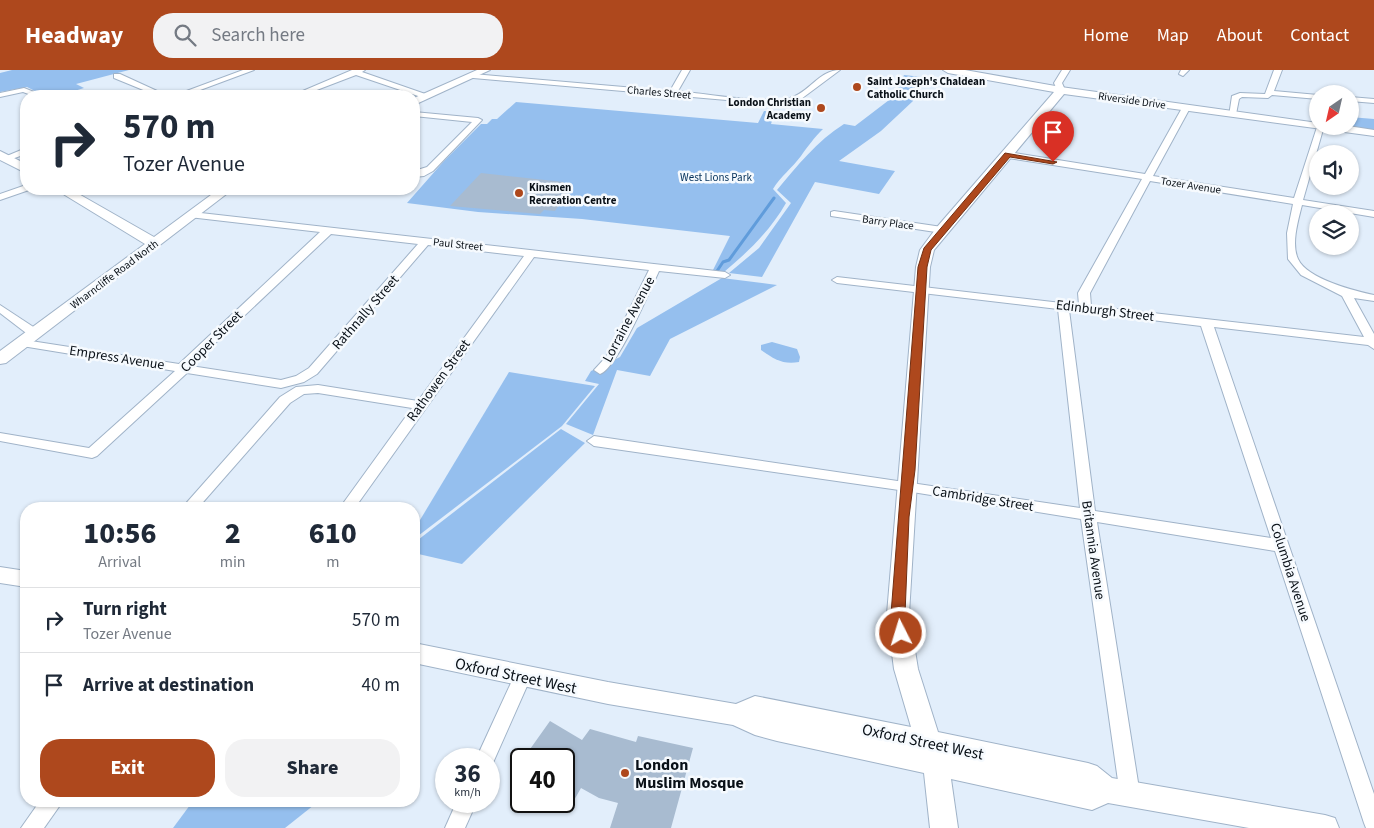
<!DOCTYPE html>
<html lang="en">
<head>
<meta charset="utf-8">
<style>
  :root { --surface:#fff; --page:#f2f2f3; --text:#1f2937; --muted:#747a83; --line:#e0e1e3; --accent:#ae481d }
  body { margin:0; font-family:"Source Sans 3",sans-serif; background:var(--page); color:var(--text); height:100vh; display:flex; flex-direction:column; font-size:19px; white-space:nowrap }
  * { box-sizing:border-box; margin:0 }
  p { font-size:16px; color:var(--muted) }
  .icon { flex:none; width:28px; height:28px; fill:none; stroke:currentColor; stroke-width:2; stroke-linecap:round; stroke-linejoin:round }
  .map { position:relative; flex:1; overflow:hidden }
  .drawer { position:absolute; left:20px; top:432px; width:400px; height:305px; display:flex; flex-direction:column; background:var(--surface); border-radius:20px; box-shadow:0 1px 4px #0004 }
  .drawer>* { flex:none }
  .hud { position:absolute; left:20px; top:20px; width:400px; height:105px; border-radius:20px; box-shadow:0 1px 4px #0004; background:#fff; color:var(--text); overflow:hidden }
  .needle { width:32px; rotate:214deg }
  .fabs { position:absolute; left:1309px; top:15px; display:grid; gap:10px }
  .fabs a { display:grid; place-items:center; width:50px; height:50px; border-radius:50%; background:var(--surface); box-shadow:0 1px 4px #0004; font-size:25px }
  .speed { position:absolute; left:435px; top:678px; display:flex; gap:10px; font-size:25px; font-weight:700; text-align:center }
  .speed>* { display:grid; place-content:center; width:65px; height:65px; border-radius:50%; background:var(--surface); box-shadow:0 1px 4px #0004; line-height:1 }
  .speed small { font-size:12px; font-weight:400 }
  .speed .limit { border:2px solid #111; border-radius:8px; background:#fff; color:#111 }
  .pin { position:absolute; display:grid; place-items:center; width:42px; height:42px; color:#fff; margin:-51px -21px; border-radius:50% 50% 50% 0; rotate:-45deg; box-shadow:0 0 5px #0007 }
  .pin .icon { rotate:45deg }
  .me { position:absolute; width:55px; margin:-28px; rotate:355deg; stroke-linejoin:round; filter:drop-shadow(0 0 4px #0008) }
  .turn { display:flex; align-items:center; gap:18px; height:105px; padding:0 20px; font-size:22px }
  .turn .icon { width:65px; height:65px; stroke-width:2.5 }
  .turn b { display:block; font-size:35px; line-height:42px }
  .eta { display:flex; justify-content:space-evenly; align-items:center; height:85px; text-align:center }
  .eta b { font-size:30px; font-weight:800; line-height:35px }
  .primary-button { display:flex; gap:10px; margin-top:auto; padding:10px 20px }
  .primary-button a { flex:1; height:58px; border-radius:20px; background:var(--accent); color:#fff; font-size:20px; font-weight:800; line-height:58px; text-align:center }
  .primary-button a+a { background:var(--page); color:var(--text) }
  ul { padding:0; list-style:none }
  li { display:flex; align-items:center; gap:15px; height:65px; padding:0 20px; border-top:1px solid var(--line) }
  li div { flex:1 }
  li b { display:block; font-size:19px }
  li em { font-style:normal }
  header { display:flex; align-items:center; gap:30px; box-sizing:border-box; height:70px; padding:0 25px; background:var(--accent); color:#fff }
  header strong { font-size:24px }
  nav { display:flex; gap:28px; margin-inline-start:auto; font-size:18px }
  .search { width:350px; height:45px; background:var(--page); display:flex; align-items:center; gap:12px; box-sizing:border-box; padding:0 18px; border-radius:20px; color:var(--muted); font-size:19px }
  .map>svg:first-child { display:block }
  .green { fill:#95bfee }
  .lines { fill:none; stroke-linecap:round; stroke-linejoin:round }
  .stream { stroke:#609cdb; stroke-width:3 }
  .building { fill:#a8bbd0 }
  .street-casing { stroke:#a0b3c8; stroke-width:2 }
  .secondary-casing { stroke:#a0b3c8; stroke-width:2 }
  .street { fill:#fff; fill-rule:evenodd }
  .secondary { fill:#fff; fill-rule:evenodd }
  .route { fill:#ae481d; stroke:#712f13 }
  .poi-dot { fill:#ae481d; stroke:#f6fafe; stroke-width:2 }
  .labels { text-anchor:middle; stroke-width:5; stroke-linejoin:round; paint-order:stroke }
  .far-poi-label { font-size:11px; font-weight:bold; fill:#091017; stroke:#f6fafe; text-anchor:start }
  .far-street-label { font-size:11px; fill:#091017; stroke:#f6fafe }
  .far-park-label { font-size:11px; fill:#033059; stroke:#f6fafe }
  .street-label { font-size:14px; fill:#091017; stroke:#f6fafe }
  .near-street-label { font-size:16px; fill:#091017; stroke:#f6fafe }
  .near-poi-label { font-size:16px; font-weight:bold; fill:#091017; stroke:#f6fafe; text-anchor:start }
</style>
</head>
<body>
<header>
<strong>Headway</strong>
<div class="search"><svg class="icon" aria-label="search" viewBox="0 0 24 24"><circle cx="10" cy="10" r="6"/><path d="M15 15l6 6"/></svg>Search here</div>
<nav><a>Home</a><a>Map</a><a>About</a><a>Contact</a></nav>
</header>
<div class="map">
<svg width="1374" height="758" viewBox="0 0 1374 758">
  <rect width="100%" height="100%" fill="#e2eefb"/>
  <g class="green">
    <path d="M12,0H129L76,14L84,18L58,26H45L27,17L0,22V3Z"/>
    <path d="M904,5L922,7L913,31L881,61L839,91L895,101L879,124L815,112L762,207L729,203L759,178L791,133L777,120C797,96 817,71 844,54L855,56L893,27Z"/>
    <path d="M516,32L758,53L764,41L775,42L771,54L823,59C814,68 808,76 801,86C792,98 781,106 773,119L786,133C770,161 748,182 724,202L713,200L730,166L582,149L478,142L407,133L444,91L481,54H487L492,49H497Z"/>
    <path d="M1350,47L1374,49V62L1345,56H1350Z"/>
    <path d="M722,208L777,215L670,269L650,306L617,300L593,365L566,354L599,314L585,311L591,301L620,287L637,258Z"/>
    <path d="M772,272L797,279L800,287L799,292C783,295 774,289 761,280V275Z"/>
    <path d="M509,302L595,316L562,356L414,469V460Z"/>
    <path d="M561,359L585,373L462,494L414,483V473Z"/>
    <path d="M193,731H319L285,758H173Z"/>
  </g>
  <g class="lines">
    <path class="stream" d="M717,201L723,192L729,190L774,128"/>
  </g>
  <g class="building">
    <path d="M481,103L564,112L562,115L572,116L555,141L544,140L540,144L450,136Z"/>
    <path d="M550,651L582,670L590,659L636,672L638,666L693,678L671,758H610L618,733L599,728L581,718L573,732L564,728V689H523Z"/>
  </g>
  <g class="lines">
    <g class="street-casing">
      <g id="street">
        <path d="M243,0H254L184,26H173Z"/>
        <path d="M352,0H365L362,2L431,26L424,28L356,5L301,26H291Z"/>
        <path d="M682,0H690L678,21C706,24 766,34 790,28C809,23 819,0 840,0L797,32L774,34L473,8L469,6L473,4L670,21Z"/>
        <path d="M1062,0H1070L1062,13L1065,20L1061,22H1058L1054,13Z"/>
        <path d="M1181,0H1189L1183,6L1179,4Z"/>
        <path d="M1274,0H1282L1274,21L1318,25V29L1272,25L1268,28L1242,27L1239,29L1236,44L1229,46L1232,26L1240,23L1265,24Z"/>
        <path d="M114,4H120L168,26H158L114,8Z"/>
        <path d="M24,18L44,26H34L23,22L0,27V23Z"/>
        <path d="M1350,27L1374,29V33L1350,31Z"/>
        <path d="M1186,36L1190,38L1153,106L1294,128L1318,54V56H1324L1303,130L1374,141V147L1302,135C1298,151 1291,174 1298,189C1307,209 1355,221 1374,225V231L1354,228L1374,264V279L1368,275L1214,257L1374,724V758H1366L1364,753L1275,481L1097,452L1140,725L1137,732L1130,734L1123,732L1120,725L1081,449L906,421L594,376L587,371L594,366L1080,438L1058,239L837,213L832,210L837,207L1079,235L1078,223L1142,109L1008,88L1004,85L1008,82L1145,104L1182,38ZM1150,111L1293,134L1287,163L1288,189L1301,205L1342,226L1364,267L1091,236L1090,223ZM1069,240L1201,256L1271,468L1095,441Z"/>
        <path d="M414,42L478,48L482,50L433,101L424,106L414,107V101L427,97L472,52L414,46Z"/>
        <path d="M26,78V84L6,91L2,88Z"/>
        <path d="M26,115V119L29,120L0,130V124Z"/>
        <path d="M834,141L942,157L947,160L942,163L831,146V142Z"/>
        <path d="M192,142L725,202L730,205L725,208L659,201C650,220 617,299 600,304L594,300L606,287L649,200L534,187L354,439H339L412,338L318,323L304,324L290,333L197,439H181L280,327L296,317L318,315L418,331L524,186L428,175L317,304L304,312L281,318L187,303L97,386L92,388L0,371V363L89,378L175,301L22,276L16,272L18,269L179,294L320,162L189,147V143ZM331,164L418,174L309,298L296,306L281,310L191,296Z"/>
        <path d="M0,235L38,260L40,263L38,266H30L0,243Z"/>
        <path d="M522,599L528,602L531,607L492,695L489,696V689H476L516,602Z"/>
        <path d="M40,731H63L44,758H21Z"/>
        <path d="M457,731H477L465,758H445Z"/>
      </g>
    </g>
    <g class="secondary-casing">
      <g id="secondary">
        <path d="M477,0H490L414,35V28Z"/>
        <path d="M943,0H965L1061,17L1318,53V56H1348L1374,60V66L1064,24L934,180L930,197L909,544L918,599L938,662L1088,693L1097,696L1112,708L1325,745L1335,748L1339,758H1249L1108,733L1092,740L951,709L958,758H930L924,703L777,671L755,665L733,655L608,634L414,593V573L608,612L736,634L755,626L911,657L894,599L887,544L916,197L920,180L937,157L1054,22L948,3Z"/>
        <path d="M0,81L26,94V103L0,90Z"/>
        <path d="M55,119H70L154,167L219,119H233L6,293L0,294V281L145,174Z"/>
        <path d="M0,497L26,501V517L0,513Z"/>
      </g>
    </g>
    <use href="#street" class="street"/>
    <use href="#secondary" class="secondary"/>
  </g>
  <path class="route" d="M1005,83L1057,92L1053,94L1010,87L931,180L927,197L915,400L909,447L905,544L908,563L906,567H896L891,544L918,197L924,178Z"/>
  <g class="poi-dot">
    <circle cx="857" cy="17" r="5"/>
    <circle cx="821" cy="38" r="5"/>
    <circle cx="519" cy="123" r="5"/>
    <circle cx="625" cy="703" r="5"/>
  </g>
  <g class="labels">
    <g class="far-poi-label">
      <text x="867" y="15">Saint Joseph's Chaldean<tspan x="867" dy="13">Catholic Church</tspan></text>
      <text x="811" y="36" text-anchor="end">London Christian<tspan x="811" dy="13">Academy</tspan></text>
      <text x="529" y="121">Kinsmen<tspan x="529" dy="13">Recreation Centre</tspan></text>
    </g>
    <g class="far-street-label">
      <text transform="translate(659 22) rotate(5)" y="4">Charles Street</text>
      <text transform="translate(1132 30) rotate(8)" y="4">Riverside Drive</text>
      <text transform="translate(1191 115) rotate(9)" y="4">Tozer Avenue</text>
      <text transform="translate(888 152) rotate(8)" y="4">Barry Place</text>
      <text transform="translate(458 174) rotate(6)" y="4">Paul Street</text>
      <text transform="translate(114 204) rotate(-37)" y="4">Wharncliffe Road North</text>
    </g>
    <g class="far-park-label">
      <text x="716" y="111">West Lions Park</text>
    </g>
    <g class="street-label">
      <text transform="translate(1105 240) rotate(7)" y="5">Edinburgh Street</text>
      <text transform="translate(365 242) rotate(-49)" y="5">Rathnally Street</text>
      <text transform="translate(628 249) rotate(-62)" y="5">Lorraine Avenue</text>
      <text transform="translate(211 271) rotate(-45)" y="5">Cooper Street</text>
      <text transform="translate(117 287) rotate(9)" y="5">Empress Avenue</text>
      <text transform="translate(438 310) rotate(-54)" y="5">Rathowen Street</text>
      <text transform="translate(983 428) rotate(9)" y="5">Cambridge Street</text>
      <text transform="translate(1094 480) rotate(82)" y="5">Britannia Avenue</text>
      <text transform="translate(1291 502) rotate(72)" y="5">Columbia Avenue</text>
    </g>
    <g class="near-street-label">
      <text transform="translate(516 605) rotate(12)" y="6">Oxford Street West</text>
      <text transform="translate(923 671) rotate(12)" y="6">Oxford Street West</text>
    </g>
    <g class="near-poi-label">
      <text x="635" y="700">London<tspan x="635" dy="18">Muslim Mosque</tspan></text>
    </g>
  </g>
</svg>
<div class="fabs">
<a><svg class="needle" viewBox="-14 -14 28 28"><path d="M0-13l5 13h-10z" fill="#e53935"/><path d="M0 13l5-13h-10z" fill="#747a83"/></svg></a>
<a><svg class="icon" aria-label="sound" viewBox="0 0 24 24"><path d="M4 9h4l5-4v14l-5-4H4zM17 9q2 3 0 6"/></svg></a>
<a><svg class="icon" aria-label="layers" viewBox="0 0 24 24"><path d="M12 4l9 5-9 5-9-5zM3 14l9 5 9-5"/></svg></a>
</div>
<div class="speed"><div>36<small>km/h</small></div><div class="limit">40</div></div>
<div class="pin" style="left:1053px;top:92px;background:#d93025"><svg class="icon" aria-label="arrive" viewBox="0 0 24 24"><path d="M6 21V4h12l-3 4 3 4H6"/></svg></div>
<svg class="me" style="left:901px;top:563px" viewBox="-20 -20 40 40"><circle r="17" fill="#ae481d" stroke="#fff" stroke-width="3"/><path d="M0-11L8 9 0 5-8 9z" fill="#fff"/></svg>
<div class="hud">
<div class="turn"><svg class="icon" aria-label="right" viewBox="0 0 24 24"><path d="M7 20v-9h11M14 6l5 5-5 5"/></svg><div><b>570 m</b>Tozer Avenue</div></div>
</div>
<section class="drawer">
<div class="eta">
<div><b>10:56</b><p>Arrival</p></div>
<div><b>2</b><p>min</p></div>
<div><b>610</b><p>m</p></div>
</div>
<ul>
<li><svg class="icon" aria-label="right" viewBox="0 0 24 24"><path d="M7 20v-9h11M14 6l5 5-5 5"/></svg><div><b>Turn right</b><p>Tozer Avenue</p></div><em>570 m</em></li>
<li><svg class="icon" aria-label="arrive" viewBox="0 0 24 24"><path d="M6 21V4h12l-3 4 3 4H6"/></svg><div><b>Arrive at destination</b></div><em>40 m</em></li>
</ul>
<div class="primary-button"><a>Exit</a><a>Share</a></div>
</section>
</div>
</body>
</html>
